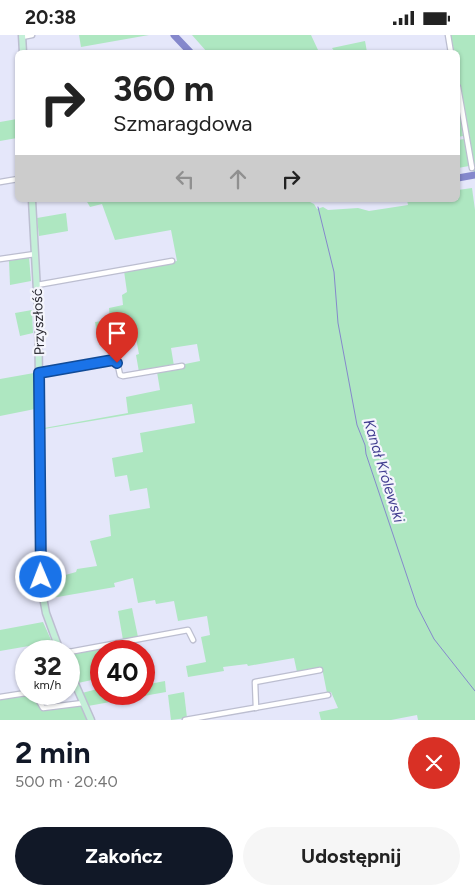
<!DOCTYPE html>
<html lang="pl">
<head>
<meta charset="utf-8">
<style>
  :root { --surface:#fff; --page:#f6f6f6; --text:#222; --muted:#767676; --accent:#111827 }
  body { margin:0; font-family:Figtree,sans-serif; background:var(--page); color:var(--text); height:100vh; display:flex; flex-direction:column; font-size:19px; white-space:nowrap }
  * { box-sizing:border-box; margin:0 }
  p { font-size:16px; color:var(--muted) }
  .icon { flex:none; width:28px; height:28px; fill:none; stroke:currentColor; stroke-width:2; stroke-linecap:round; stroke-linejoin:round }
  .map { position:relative; height:685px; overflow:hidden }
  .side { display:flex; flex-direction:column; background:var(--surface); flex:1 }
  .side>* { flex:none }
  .banner { position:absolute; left:15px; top:15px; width:445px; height:152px; border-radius:8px; box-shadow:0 1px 4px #0004; background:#fff; color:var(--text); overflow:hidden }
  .speed { position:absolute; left:15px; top:605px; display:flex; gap:10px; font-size:25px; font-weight:700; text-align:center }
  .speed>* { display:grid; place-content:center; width:65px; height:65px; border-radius:50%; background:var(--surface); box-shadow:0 1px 4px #0004; line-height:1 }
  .speed small { font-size:12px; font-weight:400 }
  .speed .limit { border:8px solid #d22; background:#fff; color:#111 }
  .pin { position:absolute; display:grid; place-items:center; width:42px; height:42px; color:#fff; margin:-51px -21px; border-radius:50% 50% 50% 0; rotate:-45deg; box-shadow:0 0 5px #0007 }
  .pin .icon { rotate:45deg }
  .me { position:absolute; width:55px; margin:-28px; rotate:359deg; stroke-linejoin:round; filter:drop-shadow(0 0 4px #0008) }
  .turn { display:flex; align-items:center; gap:18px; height:105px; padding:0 15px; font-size:22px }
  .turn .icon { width:65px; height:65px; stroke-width:2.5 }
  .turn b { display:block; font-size:35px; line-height:42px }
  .lanes { display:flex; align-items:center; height:48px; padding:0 15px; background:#0003; justify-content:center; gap:25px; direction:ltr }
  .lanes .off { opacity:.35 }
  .round { display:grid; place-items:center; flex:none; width:52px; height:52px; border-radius:26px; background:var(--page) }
  .head { display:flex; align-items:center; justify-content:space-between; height:85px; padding:0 15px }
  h1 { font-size:30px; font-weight:700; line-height:38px; color:var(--accent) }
  .button { display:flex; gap:10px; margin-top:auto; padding:10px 15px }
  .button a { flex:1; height:58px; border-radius:30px; background:var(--accent); color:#fff; font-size:20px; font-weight:700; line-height:58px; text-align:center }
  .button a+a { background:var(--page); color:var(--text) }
  .status { display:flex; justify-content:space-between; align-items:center; height:35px; padding:0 25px; background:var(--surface); direction:ltr }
  .status svg { height:14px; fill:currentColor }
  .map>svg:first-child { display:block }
  .green { fill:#aee7c1 }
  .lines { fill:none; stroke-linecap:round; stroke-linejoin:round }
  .stream { stroke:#8588cc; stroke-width:1 }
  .river { stroke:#8588cc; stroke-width:7 }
  .street-casing { stroke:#bcbed0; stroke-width:7 }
  .secondary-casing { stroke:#bcbed0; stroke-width:9 }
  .street { stroke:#fff; stroke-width:4.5 }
  .secondary { stroke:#c4efd8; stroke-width:6 }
  .route-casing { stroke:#114b97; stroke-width:12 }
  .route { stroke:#1a73e8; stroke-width:9 }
  .labels { text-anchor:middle; stroke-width:4.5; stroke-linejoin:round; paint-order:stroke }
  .street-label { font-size:14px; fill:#2a2a31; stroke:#f4f5fc }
  .water-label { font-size:15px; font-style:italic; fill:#433f91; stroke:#f4f5fc }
</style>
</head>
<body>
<div class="status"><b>20:38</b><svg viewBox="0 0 49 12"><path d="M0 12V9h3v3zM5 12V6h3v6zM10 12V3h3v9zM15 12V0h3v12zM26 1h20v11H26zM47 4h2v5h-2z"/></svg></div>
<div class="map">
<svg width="475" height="685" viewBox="0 0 475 685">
  <rect width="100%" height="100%" fill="#e5e7fa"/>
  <g class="green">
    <path d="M79,0H149L81,12Z"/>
    <path d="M192,0H311L318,15H322L324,17H207Z"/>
    <path d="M450,0H475V145L458,40V18L453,17Z"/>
    <path d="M365,6L367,17H335L332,13Z"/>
    <path d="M458,66L463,101L458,102Z"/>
    <path d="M17,84V103L0,106V87Z"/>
    <path d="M464,104L469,131L458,133V105Z"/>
    <path d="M472,153L475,175V685H418L417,680L391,685H321L319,677L338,673L331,657L327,658L322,633L297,637L294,623L248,631L247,629L223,632L224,636L188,642L186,631L206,627L201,602L210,600L207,581L178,586L174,566L156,569L155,565L138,568L133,543L114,548L115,552L46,564L44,546L76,537L77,534L97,531L90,506L111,501L109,480L150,473L147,453L130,456L127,440L115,442L112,423L143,417L140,398L195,388L192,369L44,394V393L128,378L126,362L160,355L157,337L183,333L185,329L200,326L197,309L171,313L174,331L139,337L136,320L139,319L135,298L98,304L95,287L110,285L109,273L123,270L122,260L127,257L124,236L177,226L171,195L115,205L102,169L90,172L86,165H306L314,169L317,174L323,172L328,175L358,173L369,176L408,170L407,165H458V155Z"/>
    <path d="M66,178L68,196L39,201L37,183Z"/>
    <path d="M29,222L31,246L10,250L9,226Z"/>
    <path d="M32,275L33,298L20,301L15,278Z"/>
    <path d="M34,338L35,374L0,381V344Z"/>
    <path d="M132,573L138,602L123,605L118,576Z"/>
    <path d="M43,587L52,607L0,616V595Z"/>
    <path d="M127,608L129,616H101V643L78,648L69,628V619Z"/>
    <path d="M165,646L166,657L88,671L82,658L101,653V659H144V650Z"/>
    <path d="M184,657L187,683L171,685L168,660Z"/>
    <path d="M29,659L36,661L41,676L81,669L88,685H0V664Z"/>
  </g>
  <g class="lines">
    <path class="stream" d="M318,172L334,237L338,288L357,390L365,410L366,419L417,571L434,604L475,656"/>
    <g class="river">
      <path d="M174,0L191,18"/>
      <path d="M458,143L475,140"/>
    </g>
    <g class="street-casing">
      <g id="street">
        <path d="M448,0L451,18"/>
        <path d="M22,2L32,0"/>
        <path d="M458,52L472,133"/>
        <path d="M0,147L18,144"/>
        <path d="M0,224L35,219"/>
        <path d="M37,250L172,226"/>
        <path d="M39,338L113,325L117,326L120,340L123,341L182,331"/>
        <path d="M69,617L188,595L193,605"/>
        <path d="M35,659L43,673L83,668"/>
        <path d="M0,662L26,658"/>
        <path d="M256,673L255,647L320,635"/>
        <path d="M185,685L328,660"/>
      </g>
    </g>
    <g class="secondary-casing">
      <g id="secondary">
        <path d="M22,0L23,18"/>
        <path d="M32,165L38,274L42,557L46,578L60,616"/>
        <path d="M69,635L91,685"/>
      </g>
    </g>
    <use href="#street" class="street"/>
    <use href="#secondary" class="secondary"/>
  </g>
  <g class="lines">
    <g class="route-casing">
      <path id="route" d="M41,542L39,338L113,325L117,328"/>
    </g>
    <use href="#route" class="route"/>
  </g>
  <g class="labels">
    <g class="street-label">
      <text transform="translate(38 287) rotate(-92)" y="5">Przyszłość</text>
    </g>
    <g class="water-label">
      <text transform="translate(384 436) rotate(73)" y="5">Kanał Królewski</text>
    </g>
  </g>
</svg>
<div class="speed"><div>32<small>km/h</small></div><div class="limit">40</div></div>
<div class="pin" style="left:117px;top:328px;background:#d93025"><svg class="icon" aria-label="arrive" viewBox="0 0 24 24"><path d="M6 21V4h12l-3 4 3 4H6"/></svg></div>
<svg class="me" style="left:41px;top:542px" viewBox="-20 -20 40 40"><circle r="17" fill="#1a73e8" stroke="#fff" stroke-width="3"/><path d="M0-11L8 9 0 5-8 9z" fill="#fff"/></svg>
<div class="banner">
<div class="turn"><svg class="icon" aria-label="right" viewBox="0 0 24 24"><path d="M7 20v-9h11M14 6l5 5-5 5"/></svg><div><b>360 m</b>Szmaragdowa</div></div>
<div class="lanes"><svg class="icon off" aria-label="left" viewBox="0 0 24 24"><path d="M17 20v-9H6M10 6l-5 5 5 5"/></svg><svg class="icon off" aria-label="ahead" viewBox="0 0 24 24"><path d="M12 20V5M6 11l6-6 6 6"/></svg><svg class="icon" aria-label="right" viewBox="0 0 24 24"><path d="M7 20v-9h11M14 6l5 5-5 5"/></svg></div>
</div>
</div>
<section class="side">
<div class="head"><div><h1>2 min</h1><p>500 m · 20:40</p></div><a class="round" style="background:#d93025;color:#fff"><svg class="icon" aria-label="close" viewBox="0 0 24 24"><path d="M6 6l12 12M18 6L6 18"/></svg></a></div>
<div class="button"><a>Zakończ</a><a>Udostępnij</a></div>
</section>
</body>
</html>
